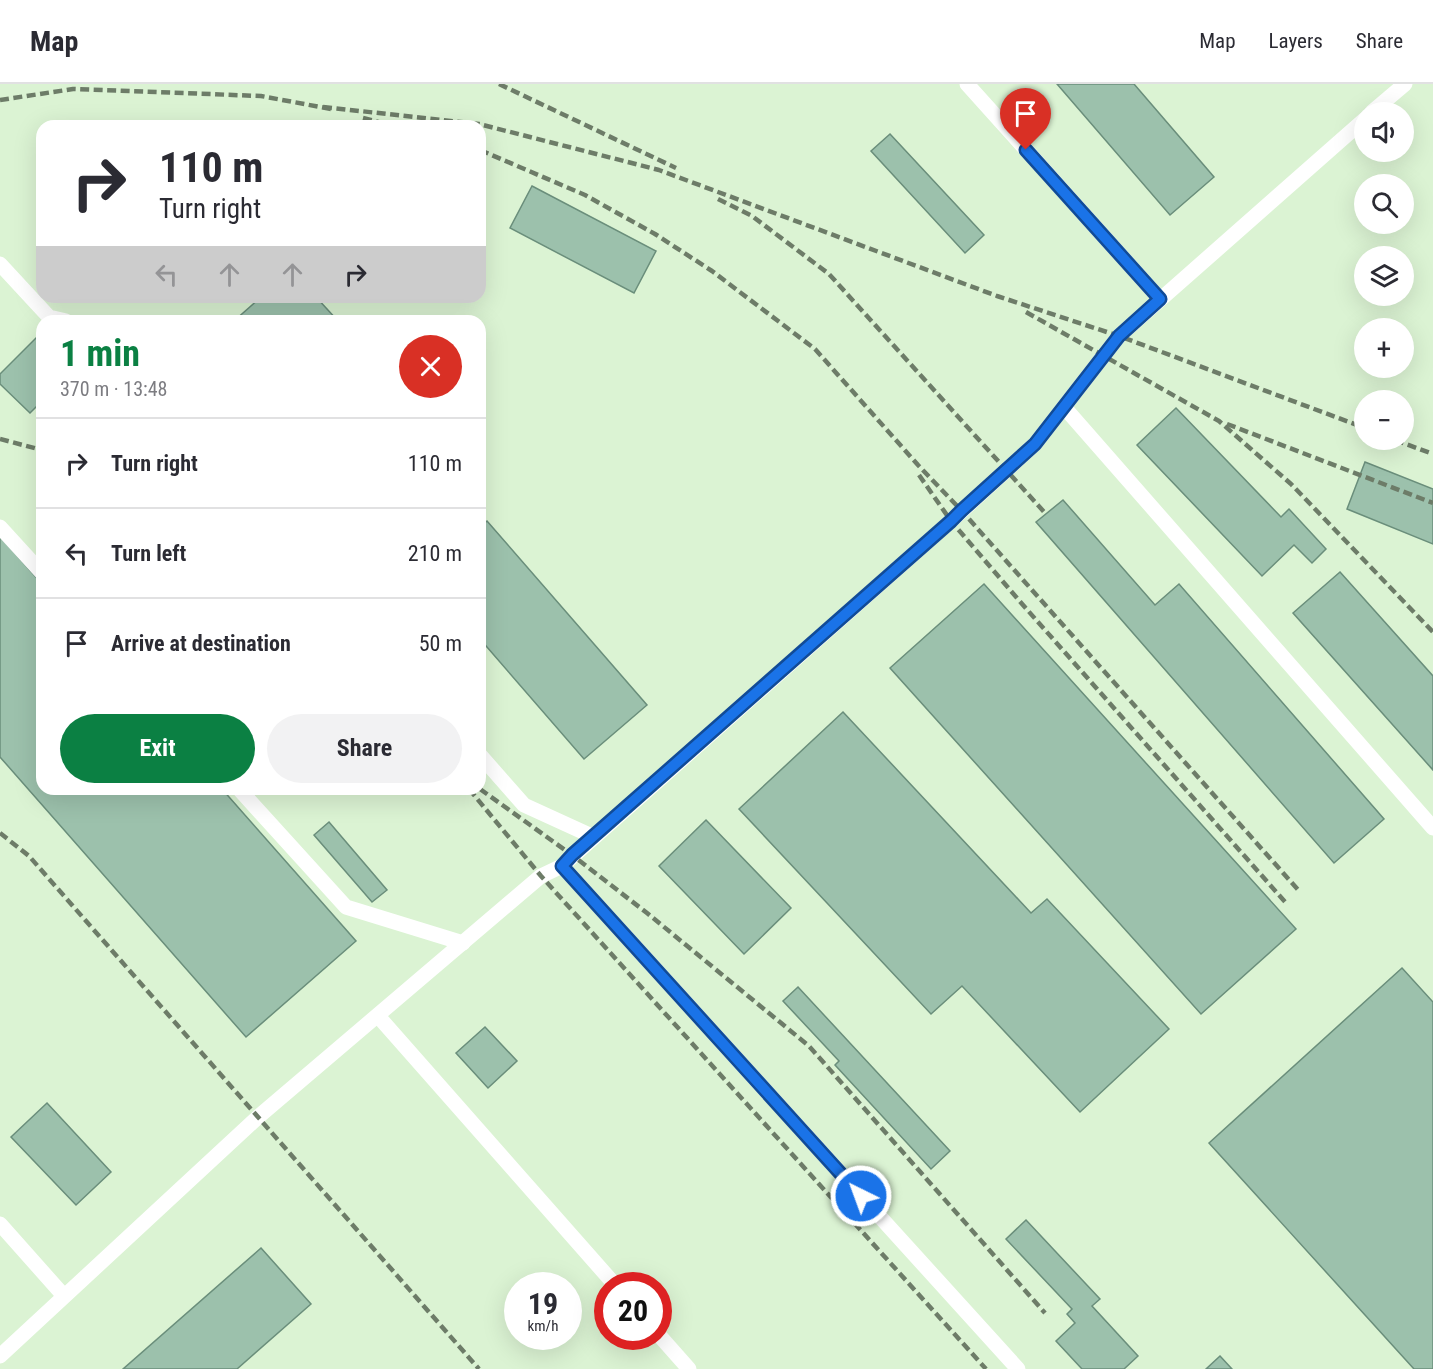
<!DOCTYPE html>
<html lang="en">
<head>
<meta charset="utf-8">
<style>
  :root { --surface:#fff; --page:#f2f2f3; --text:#2b2b33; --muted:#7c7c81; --line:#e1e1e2; --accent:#0b8043 }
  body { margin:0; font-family:"Roboto Condensed",sans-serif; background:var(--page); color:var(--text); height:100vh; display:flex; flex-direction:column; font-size:22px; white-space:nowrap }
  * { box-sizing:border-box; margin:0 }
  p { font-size:20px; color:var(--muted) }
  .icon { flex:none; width:33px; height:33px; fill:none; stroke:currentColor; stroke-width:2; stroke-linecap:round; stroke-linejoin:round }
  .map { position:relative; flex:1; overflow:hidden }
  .side { position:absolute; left:36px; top:231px; width:450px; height:480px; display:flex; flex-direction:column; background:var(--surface); border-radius:18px; box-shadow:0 6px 24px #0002 }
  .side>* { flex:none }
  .hud { position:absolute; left:36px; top:36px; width:450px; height:183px; border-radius:18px; box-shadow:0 6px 24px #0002; background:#fff; color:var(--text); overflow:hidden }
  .fabs { position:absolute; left:1354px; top:18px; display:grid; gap:12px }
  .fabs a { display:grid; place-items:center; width:60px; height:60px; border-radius:50%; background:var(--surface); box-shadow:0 6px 24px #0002; font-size:30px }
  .speed { position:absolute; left:504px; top:1188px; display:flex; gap:12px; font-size:30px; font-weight:700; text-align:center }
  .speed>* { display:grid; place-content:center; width:78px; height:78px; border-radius:50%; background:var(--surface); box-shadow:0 6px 24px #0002; line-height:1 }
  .speed small { font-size:15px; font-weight:400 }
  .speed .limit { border:9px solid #d22; background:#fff; color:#111 }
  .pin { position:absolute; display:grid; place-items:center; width:51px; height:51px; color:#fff; margin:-62px -26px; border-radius:50% 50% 50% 0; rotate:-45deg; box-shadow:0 0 6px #0007 }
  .pin .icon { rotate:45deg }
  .me { position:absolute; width:66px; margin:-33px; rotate:318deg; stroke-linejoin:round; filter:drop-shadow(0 0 4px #0008) }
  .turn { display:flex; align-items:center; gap:21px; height:126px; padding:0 24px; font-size:27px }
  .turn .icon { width:78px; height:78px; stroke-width:2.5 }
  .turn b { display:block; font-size:42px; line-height:51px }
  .lanes { display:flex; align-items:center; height:57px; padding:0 24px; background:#0003; justify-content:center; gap:30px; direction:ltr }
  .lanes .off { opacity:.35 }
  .round { display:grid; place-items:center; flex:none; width:63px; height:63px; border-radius:32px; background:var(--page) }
  .overview { display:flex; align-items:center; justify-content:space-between; height:102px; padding:0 24px }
  h1 { font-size:36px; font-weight:700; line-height:45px; color:var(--accent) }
  .primary-button { display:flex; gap:12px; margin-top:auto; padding:12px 24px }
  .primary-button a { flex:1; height:69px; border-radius:36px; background:var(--accent); color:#fff; font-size:24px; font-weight:700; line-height:69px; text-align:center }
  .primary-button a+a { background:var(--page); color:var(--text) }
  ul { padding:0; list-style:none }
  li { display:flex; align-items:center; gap:18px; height:90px; padding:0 24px; border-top:2px solid var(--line) }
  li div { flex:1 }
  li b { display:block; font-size:22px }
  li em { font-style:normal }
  header { display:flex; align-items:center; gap:36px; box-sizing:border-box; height:84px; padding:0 30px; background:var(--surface); border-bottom:2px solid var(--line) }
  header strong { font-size:28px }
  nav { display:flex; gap:33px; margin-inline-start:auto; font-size:21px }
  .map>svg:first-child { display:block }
  .building { fill:#9cc1ac; stroke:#6a8e7b; stroke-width:1.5 }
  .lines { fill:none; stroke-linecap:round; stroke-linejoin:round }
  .lane { stroke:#fff; stroke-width:15 }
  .rail { stroke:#6d7c68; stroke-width:4.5; stroke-dasharray:9 4.5; stroke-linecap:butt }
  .route-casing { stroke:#114b97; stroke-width:15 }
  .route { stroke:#1a73e8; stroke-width:10 }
</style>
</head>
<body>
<header>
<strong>Map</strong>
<nav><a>Map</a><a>Layers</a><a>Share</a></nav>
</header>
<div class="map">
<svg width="1433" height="1285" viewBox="0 0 1433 1285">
  <rect width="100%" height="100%" fill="#dbf3d3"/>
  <g class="building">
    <path d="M1057,0H1134L1214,93L1170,131Z"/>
    <path d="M890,50L984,151L965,169L871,67Z"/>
    <path d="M532,102L656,167L634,209L510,144Z"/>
    <path d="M261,213H316L338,237H234Z"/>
    <path d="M40,250L42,252V317L30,329L0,300V290Z"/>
    <path d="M1176,324L1281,433L1289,425L1326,465L1312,479L1294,461L1262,492L1137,361Z"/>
    <path d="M1365,378L1433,405V460L1347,425Z"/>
    <path d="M1063,416L1155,521L1179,500L1384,735L1334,779L1036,438Z"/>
    <path d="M487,437L647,621L584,675L480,555V443Z"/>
    <path d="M0,452L42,500V705H222L356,857L246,953L0,673Z"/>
    <path d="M1340,488L1433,592V686L1293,529Z"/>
    <path d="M984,500L1296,845L1201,930L890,584Z"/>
    <path d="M843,628L1031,829L1047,815L1169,945L1080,1028L962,902L931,930L739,725Z"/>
    <path d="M706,736L791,824L744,870L659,782Z"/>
    <path d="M329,738L387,806L372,818L314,751Z"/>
    <path d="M1402,884L1433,918V1285H1414L1209,1059Z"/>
    <path d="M798,903L950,1067L931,1085L835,981L839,977L783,917Z"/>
    <path d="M485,943L517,977L488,1004L456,969Z"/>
    <path d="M47,1019L111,1088L76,1121L11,1053Z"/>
    <path d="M1026,1136L1100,1215L1092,1222L1138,1272L1124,1285H1082L1056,1257L1075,1239L1067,1230L1072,1225L1006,1155Z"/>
    <path d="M261,1164L311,1220L237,1285H123Z"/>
    <path d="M1220,1272L1232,1285H1206Z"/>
  </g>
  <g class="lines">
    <g class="lane">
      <path d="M967,0L1160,215"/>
      <path d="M1372,28L1405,0"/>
      <path d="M0,180L49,233L66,237"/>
      <path d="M1064,323L1433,744"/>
      <path d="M0,443L42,489"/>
      <path d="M480,671L524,721L594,753"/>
      <path d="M239,705L346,823L463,859"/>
      <path d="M562,782L1018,1285"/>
      <path d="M378,932L616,1202"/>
      <path d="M0,1140L64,1212"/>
      <path d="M658,1250L689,1285"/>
      <path d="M0,1272L258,1033L541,792L562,782L951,437L1035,360L1119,252L1365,35"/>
    </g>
    <g class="rail">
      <path d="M499,0L676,84"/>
      <path d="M0,16L73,5L261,12L331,25"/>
      <path d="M323,23L479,40L659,86L997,212L1119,252L1365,344"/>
      <path d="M363,34L394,42"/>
      <path d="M480,66L585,111L655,150L712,187L815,265L918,381L961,426L1300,808"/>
      <path d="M718,115L752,132L829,190L1046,430"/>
      <path d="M1026,228L1219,337L1291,400L1433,548"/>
      <path d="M1227,340L1433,419"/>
      <path d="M0,355L42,366"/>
      <path d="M1395,356L1433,370"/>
      <path d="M919,391L951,437L1023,521L1286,819"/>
      <path d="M469,705L541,792L986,1285"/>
      <path d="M480,705L572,771L647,829L809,962L1045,1229"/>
      <path d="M0,749L29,772L479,1285"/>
    </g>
  </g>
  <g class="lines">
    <g class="route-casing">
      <path id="route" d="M861,1112L562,782L572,771L951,437L962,426L1035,360L1119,252L1160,215L1026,66"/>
    </g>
    <use href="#route" class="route"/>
  </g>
</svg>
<div class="fabs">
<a><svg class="icon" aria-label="sound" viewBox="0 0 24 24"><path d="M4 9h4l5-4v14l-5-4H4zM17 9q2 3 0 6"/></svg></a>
<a><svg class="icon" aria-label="search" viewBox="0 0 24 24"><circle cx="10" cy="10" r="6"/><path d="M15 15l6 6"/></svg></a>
<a><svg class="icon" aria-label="layers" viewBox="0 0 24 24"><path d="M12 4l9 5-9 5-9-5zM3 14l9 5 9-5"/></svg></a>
<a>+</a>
<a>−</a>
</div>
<div class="speed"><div>19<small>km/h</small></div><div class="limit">20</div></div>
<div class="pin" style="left:1026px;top:66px;background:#d93025"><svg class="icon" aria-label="arrive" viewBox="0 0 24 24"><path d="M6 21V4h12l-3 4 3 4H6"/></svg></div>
<svg class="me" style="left:861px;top:1112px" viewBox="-20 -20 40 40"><circle r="17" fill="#1a73e8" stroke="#fff" stroke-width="3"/><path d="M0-11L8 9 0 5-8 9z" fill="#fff"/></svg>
<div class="hud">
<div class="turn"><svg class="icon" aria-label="right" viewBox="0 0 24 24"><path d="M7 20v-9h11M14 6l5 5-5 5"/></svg><div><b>110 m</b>Turn right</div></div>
<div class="lanes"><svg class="icon off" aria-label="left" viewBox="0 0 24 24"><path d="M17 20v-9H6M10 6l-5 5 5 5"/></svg><svg class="icon off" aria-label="ahead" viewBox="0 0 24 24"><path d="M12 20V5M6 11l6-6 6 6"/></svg><svg class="icon off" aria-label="ahead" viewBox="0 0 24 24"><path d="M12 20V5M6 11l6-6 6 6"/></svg><svg class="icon" aria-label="right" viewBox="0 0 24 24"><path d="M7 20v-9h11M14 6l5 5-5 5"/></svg></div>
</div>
<section class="side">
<div class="overview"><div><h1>1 min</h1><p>370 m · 13:48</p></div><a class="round" style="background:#d93025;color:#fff"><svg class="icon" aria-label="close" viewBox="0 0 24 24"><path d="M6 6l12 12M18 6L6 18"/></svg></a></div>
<ul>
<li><svg class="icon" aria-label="right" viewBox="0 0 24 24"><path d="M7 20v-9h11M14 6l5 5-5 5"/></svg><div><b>Turn right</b></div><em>110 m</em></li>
<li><svg class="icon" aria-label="left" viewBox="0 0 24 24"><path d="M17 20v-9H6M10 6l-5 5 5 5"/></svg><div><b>Turn left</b></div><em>210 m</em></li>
<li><svg class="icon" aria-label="arrive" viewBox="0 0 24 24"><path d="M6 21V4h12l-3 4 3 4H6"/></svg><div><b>Arrive at destination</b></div><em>50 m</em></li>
</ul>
<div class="primary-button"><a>Exit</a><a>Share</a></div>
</section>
</div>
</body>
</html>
